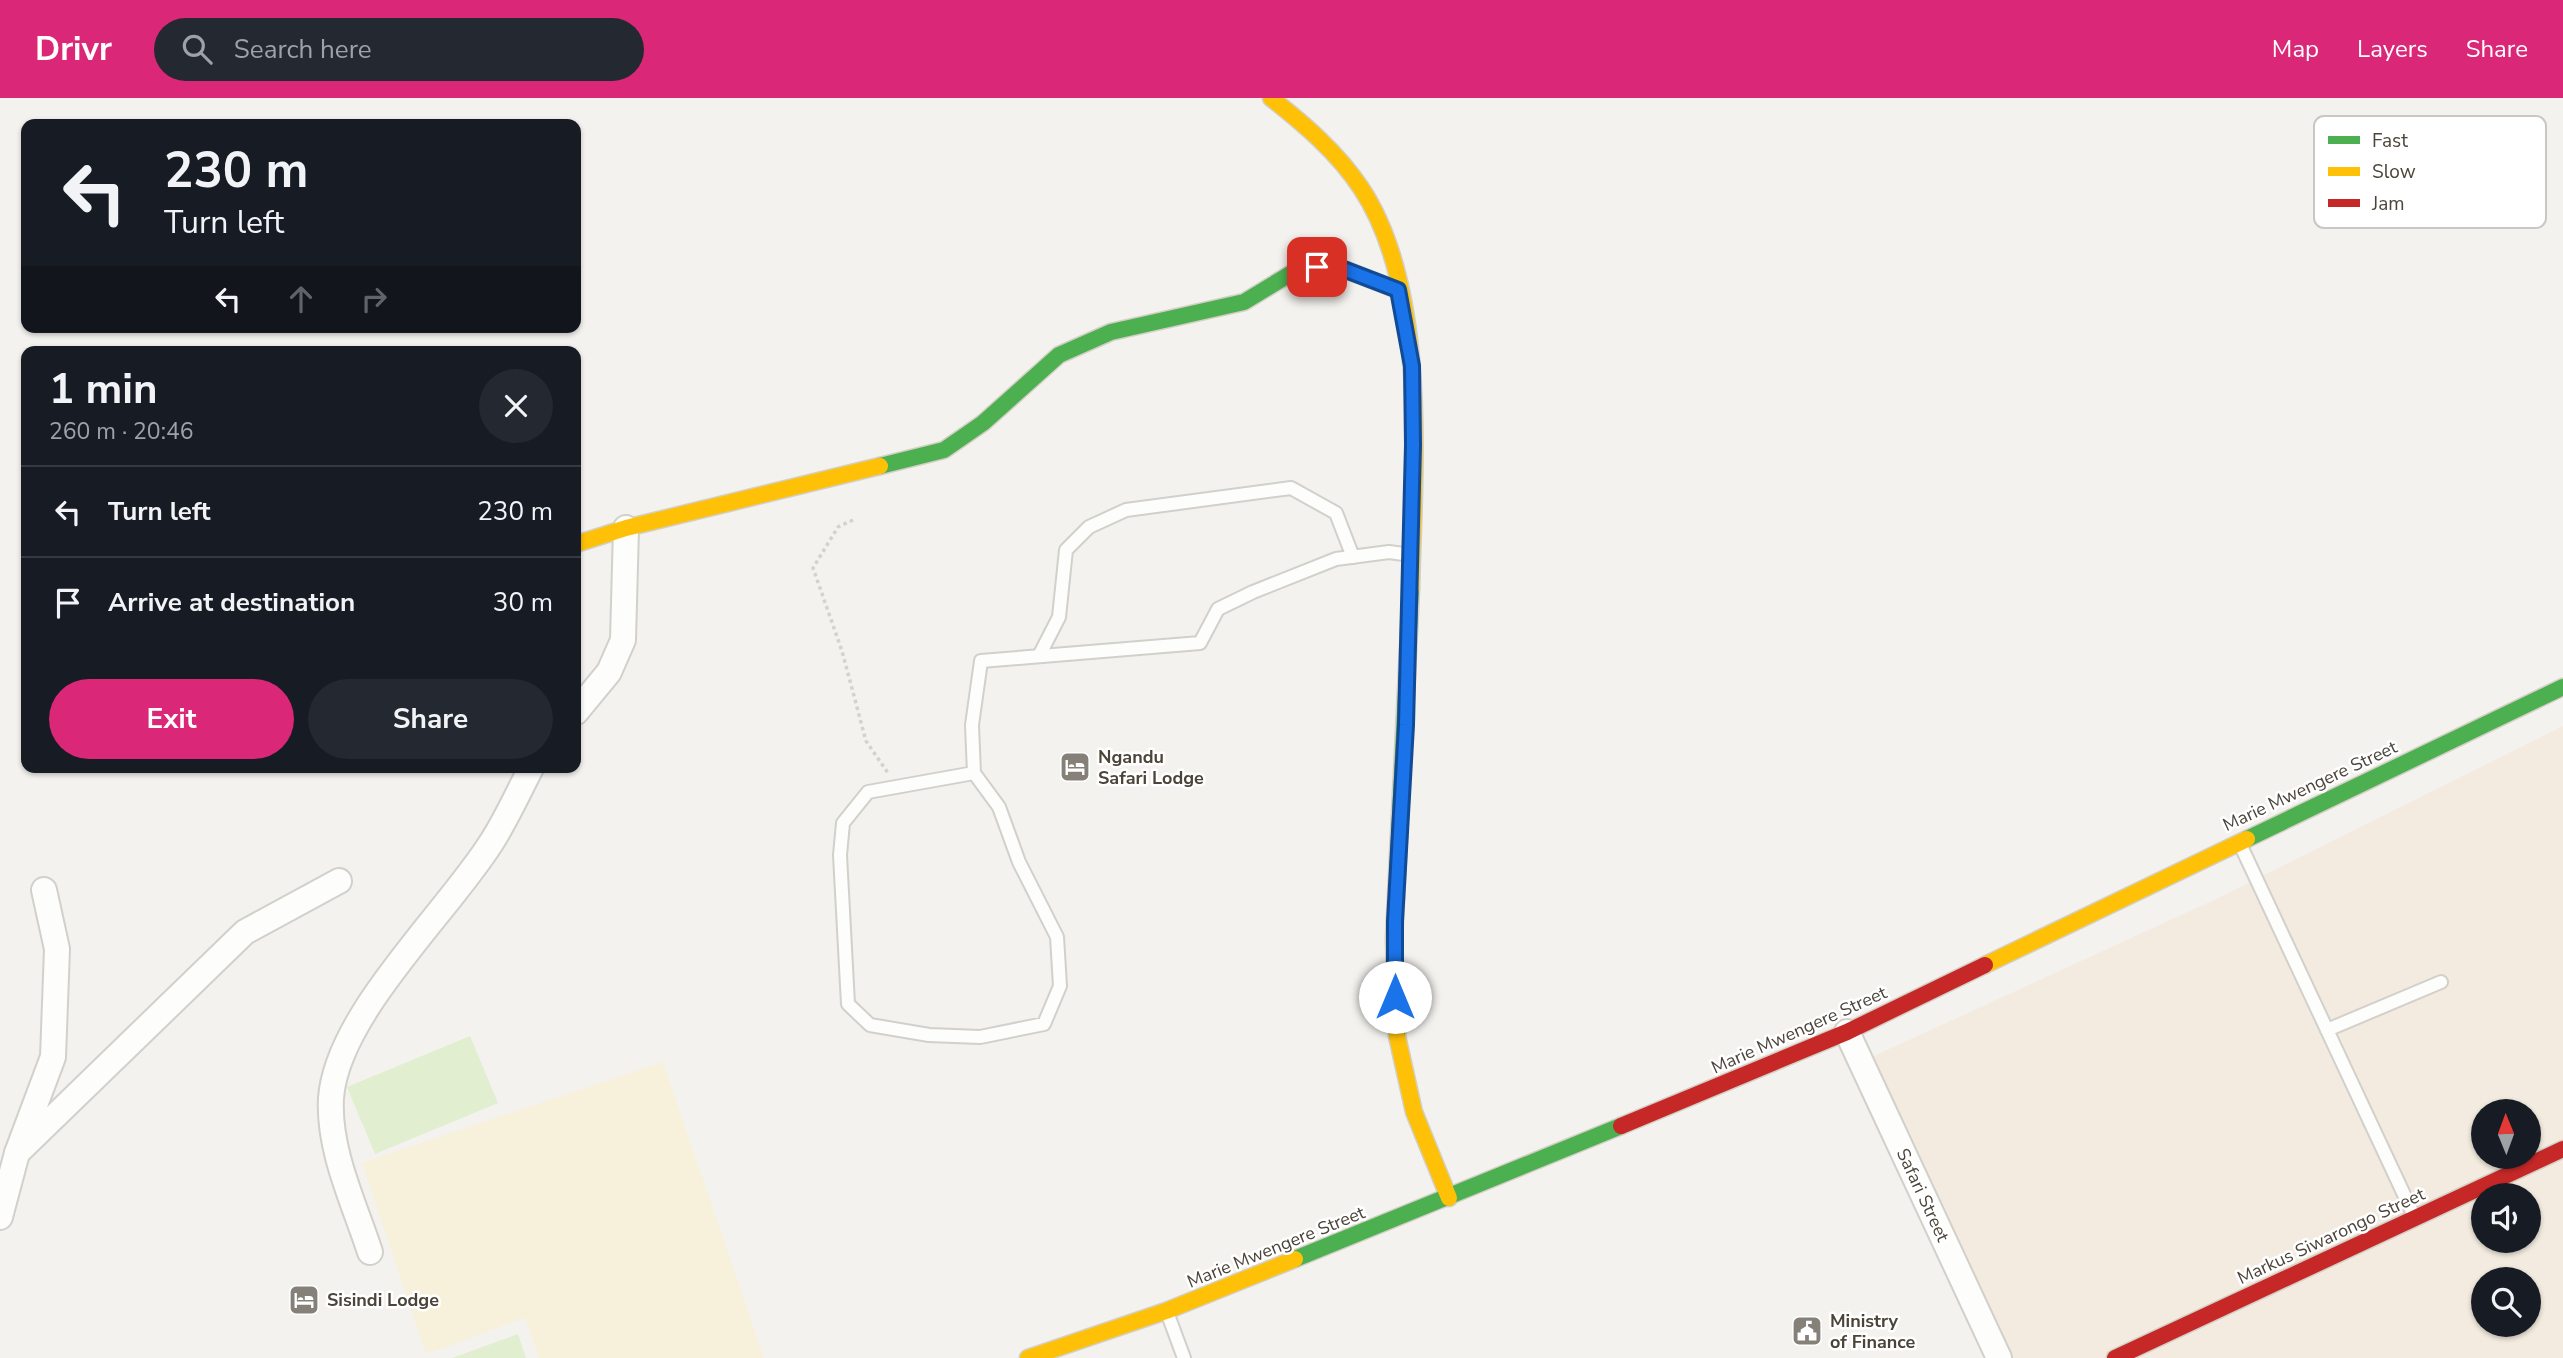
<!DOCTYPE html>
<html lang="en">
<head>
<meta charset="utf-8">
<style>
  :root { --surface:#171b24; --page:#242831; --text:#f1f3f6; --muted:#9ea1a6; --line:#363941; --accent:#db2777 }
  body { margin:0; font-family:"Nunito Sans",sans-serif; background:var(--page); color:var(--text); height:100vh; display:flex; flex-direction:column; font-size:26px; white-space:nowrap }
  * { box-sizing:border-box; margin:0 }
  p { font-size:23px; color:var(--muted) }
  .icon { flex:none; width:38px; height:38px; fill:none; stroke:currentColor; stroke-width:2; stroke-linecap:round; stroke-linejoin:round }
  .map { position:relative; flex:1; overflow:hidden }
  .sheet { position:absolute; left:21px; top:248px; width:560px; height:427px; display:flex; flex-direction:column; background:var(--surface); border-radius:14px; box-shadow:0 2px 5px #0004 }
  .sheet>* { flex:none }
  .banner { position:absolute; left:21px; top:21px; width:560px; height:214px; border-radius:14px; box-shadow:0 2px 5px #0004; background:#171b24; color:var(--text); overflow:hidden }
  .needle { width:46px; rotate:359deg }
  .controls { position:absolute; left:2471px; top:1001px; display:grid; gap:14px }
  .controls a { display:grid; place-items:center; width:70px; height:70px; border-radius:50%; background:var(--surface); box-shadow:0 2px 5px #0004; font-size:35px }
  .pin { position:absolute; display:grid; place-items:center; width:60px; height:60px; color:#fff; margin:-30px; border-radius:14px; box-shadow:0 4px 10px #0006 }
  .me { position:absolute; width:77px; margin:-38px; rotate:0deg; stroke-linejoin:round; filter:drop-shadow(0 0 5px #0008) }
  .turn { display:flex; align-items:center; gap:24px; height:147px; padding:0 28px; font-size:32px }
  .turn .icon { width:91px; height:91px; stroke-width:2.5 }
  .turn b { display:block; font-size:49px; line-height:60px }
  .lanes { display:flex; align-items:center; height:66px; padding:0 28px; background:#0003; justify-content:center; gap:35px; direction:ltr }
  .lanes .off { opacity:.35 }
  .round { display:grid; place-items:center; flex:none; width:74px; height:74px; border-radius:37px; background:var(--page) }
  .overview { display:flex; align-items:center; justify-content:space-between; height:119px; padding:0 28px }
  h1 { font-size:42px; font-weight:700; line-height:52px }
  .cta { display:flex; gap:14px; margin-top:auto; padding:14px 28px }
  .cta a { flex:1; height:80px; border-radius:42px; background:var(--accent); color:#fff; font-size:28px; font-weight:700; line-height:80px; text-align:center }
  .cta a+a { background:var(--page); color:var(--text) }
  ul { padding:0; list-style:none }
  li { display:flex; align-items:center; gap:21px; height:91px; padding:0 28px; border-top:2px solid var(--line) }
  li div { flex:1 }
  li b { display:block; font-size:26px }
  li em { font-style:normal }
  header { display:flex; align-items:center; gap:42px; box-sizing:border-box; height:98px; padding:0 35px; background:var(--accent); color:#fff }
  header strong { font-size:33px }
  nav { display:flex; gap:38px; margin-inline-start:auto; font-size:24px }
  .search { width:490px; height:63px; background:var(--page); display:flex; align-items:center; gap:18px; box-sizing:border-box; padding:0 24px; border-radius:38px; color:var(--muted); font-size:26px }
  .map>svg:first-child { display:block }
  .commercial { fill:#f3ebdf; fill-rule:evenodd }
  .green { fill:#e1eecf }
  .sand { fill:#f7f0da }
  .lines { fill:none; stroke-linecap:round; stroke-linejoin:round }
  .lane-casing { stroke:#d2d0cb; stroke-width:16 }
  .street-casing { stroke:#d2d0cb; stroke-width:28 }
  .fast-casing { stroke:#d3cfc5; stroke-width:19 }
  .slow-casing { stroke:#d3cfc5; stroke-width:19 }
  .jam-casing { stroke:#d3cfc5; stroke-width:19 }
  .path { stroke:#d3d2cc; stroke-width:3.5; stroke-dasharray:3.5 3.5; stroke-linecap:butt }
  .lane { stroke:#fdfdfc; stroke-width:12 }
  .street { stroke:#fdfdfc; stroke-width:24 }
  .fast { stroke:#4caf50; stroke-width:16 }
  .slow { stroke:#ffc107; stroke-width:16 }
  .jam { stroke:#c62828; stroke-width:16 }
  .route-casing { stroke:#114b97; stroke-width:18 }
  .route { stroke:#1a73e8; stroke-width:12 }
  .labels { text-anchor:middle; stroke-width:5; stroke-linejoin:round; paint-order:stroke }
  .poi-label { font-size:18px; font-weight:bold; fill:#4b4439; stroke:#fff; text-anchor:start }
  .street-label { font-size:18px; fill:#4b4439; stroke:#fff }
  .key { fill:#fff; stroke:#c9c7c4; stroke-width:2 }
  .key-label { font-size:19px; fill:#4b4439 }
</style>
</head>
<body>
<header>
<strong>Drivr</strong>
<div class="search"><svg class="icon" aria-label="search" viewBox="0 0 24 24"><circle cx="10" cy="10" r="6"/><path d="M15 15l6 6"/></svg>Search here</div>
<nav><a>Map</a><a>Layers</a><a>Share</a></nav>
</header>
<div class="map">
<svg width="2563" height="1260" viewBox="0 0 2563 1260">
  <rect width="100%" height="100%" fill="#f4f2ee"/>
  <path class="commercial" d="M2563,628V1260H1999L1861,964L2216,801ZM2483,1013H2529V1059H2483ZM2483,1097H2529V1143H2483ZM2483,1181H2529V1227H2483Z"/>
  <g class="green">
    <path d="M470,938L498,1005L375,1056L347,989Z"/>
    <path d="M518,1236L526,1260H452Z"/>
  </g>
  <path class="sand" d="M663,964L764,1260H539L525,1220L426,1256L362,1065Z"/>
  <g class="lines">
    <g class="lane-casing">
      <g id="lane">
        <path d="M1039,558L1059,519L1066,452L1089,429L1126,412L1291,390L1336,415L1353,459"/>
        <path d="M974,675L868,694L843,725L840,757L848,906L870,927L929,937L980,939L1044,926L1060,888L1057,839L1019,764L999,709L974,675L972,627L981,563L1200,545L1218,511L1253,494L1336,461L1389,454L1411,457"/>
        <path d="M2240,746L2415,1120"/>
        <path d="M2327,932L2441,884"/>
        <path d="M1167,1214L1184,1260"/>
      </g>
    </g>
    <g class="street-casing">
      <g id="street">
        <path d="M576,614L609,574L623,542L626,430"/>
        <path d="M1847,934L1999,1260"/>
        <path d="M17,1055L245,834L339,783"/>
        <path d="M0,1119L17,1055L53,959L57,851L44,792"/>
        <path d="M370,1154C354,1105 328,1052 331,1000C337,917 446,816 491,745C506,722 518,695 531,670"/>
      </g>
    </g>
    <g class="fast-casing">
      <g id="fast">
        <path d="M880,368L944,352L983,325L1059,257L1111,234L1244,204L1300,170L1333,167L1398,192"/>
        <path d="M2247,741L2563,589"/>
        <path d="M1397,938L1394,841L1411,490"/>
        <path d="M1295,1161L1621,1028"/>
      </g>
    </g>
    <g class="slow-casing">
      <g id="slow">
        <path d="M1271,0C1304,26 1337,54 1361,90C1429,192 1414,371 1411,490"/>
        <path d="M576,446L626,430L880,368"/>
        <path d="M1985,867L2247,741"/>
        <path d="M1397,938L1414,1014L1449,1100"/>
        <path d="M1028,1260L1166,1213L1295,1161"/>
      </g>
    </g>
    <g class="jam-casing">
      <g id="jam">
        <path d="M1621,1028L1847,934L1985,867"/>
        <path d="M2115,1260L2563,1051"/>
      </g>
    </g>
    <path class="path" d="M853,422L838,429L813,470L842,553L866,643L888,675"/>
    <use href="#lane" class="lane"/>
    <use href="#street" class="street"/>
    <use href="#fast" class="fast"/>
    <use href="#slow" class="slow"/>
    <use href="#jam" class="jam"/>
  </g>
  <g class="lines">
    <g class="route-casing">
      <path id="route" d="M1317,169L1333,167L1398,192L1412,268L1413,347L1406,627L1395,823V899"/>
    </g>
    <use href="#route" class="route"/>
  </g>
  <defs>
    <g id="hotel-square" transform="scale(1.575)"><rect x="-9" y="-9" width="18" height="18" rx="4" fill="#868178" stroke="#fff"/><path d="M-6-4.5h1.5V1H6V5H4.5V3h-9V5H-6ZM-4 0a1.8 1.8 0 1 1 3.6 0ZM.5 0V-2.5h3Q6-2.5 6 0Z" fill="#fff"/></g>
    <g id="civic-square" transform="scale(1.575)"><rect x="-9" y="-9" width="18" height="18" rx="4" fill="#868178" stroke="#fff"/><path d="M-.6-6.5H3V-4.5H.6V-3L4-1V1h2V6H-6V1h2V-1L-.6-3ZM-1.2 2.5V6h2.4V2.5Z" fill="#fff"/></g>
  </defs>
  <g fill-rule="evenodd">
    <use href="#hotel-square" x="1075" y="669"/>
    <use href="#hotel-square" x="304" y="1202"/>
    <use href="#civic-square" x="1807" y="1233"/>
  </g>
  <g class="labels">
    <g class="poi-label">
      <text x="1098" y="665">Ngandu<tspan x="1098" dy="21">Safari Lodge</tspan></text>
      <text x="327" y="1208">Sisindi Lodge</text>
      <text x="1830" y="1229">Ministry<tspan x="1830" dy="21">of Finance</tspan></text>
    </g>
    <g class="street-label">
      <text transform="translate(2310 688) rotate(-25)" y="6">Marie Mwengere Street</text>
      <text transform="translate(1799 932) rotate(-24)" y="6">Marie Mwengere Street</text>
      <text transform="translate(1923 1097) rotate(65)" y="6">Safari Street</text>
      <text transform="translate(2331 1138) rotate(-25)" y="6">Markus Siwarongo Street</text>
      <text transform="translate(1276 1149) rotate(-22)" y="6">Marie Mwengere Street</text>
    </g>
  </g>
  <rect x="2314" y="18" width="232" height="112" rx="10" class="key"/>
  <rect x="2328" y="38" width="32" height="8" fill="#4caf50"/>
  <rect x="2328" y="69" width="32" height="9" fill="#ffc107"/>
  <rect x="2328" y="101" width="32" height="8" fill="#c62828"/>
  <g class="key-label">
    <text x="2372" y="49">Fast</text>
    <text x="2372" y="80">Slow</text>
    <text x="2372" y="112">Jam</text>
  </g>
</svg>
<div class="controls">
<a><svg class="needle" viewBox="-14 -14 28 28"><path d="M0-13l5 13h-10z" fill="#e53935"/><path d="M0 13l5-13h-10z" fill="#9ea1a6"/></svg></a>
<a><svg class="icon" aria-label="sound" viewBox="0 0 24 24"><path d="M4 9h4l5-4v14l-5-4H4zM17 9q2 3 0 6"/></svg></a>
<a><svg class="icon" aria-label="search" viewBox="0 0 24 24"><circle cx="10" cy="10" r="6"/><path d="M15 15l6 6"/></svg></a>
</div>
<div class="pin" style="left:1317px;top:169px;background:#d93025"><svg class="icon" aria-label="arrive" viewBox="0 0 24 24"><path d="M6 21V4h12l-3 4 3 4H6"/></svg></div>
<svg class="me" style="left:1395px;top:899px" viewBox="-20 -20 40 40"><circle r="19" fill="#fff"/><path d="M0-13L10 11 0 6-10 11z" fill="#1a73e8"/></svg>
<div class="banner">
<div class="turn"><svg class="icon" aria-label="left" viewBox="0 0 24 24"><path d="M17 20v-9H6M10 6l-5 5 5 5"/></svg><div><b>230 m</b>Turn left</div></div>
<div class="lanes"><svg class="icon" aria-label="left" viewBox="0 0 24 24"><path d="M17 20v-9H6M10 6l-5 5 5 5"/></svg><svg class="icon off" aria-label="ahead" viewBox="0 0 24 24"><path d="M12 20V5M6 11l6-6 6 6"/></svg><svg class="icon off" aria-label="right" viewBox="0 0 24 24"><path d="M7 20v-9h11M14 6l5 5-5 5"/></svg></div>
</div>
<section class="sheet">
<div class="overview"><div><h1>1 min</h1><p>260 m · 20:46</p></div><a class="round"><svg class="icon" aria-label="close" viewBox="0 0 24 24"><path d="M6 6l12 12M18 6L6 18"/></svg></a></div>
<ul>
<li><svg class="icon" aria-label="left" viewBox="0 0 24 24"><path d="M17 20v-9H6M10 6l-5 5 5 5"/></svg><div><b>Turn left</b></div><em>230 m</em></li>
<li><svg class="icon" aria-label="arrive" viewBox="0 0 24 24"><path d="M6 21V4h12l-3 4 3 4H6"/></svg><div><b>Arrive at destination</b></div><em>30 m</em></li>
</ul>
<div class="cta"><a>Exit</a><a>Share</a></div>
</section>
</div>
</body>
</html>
